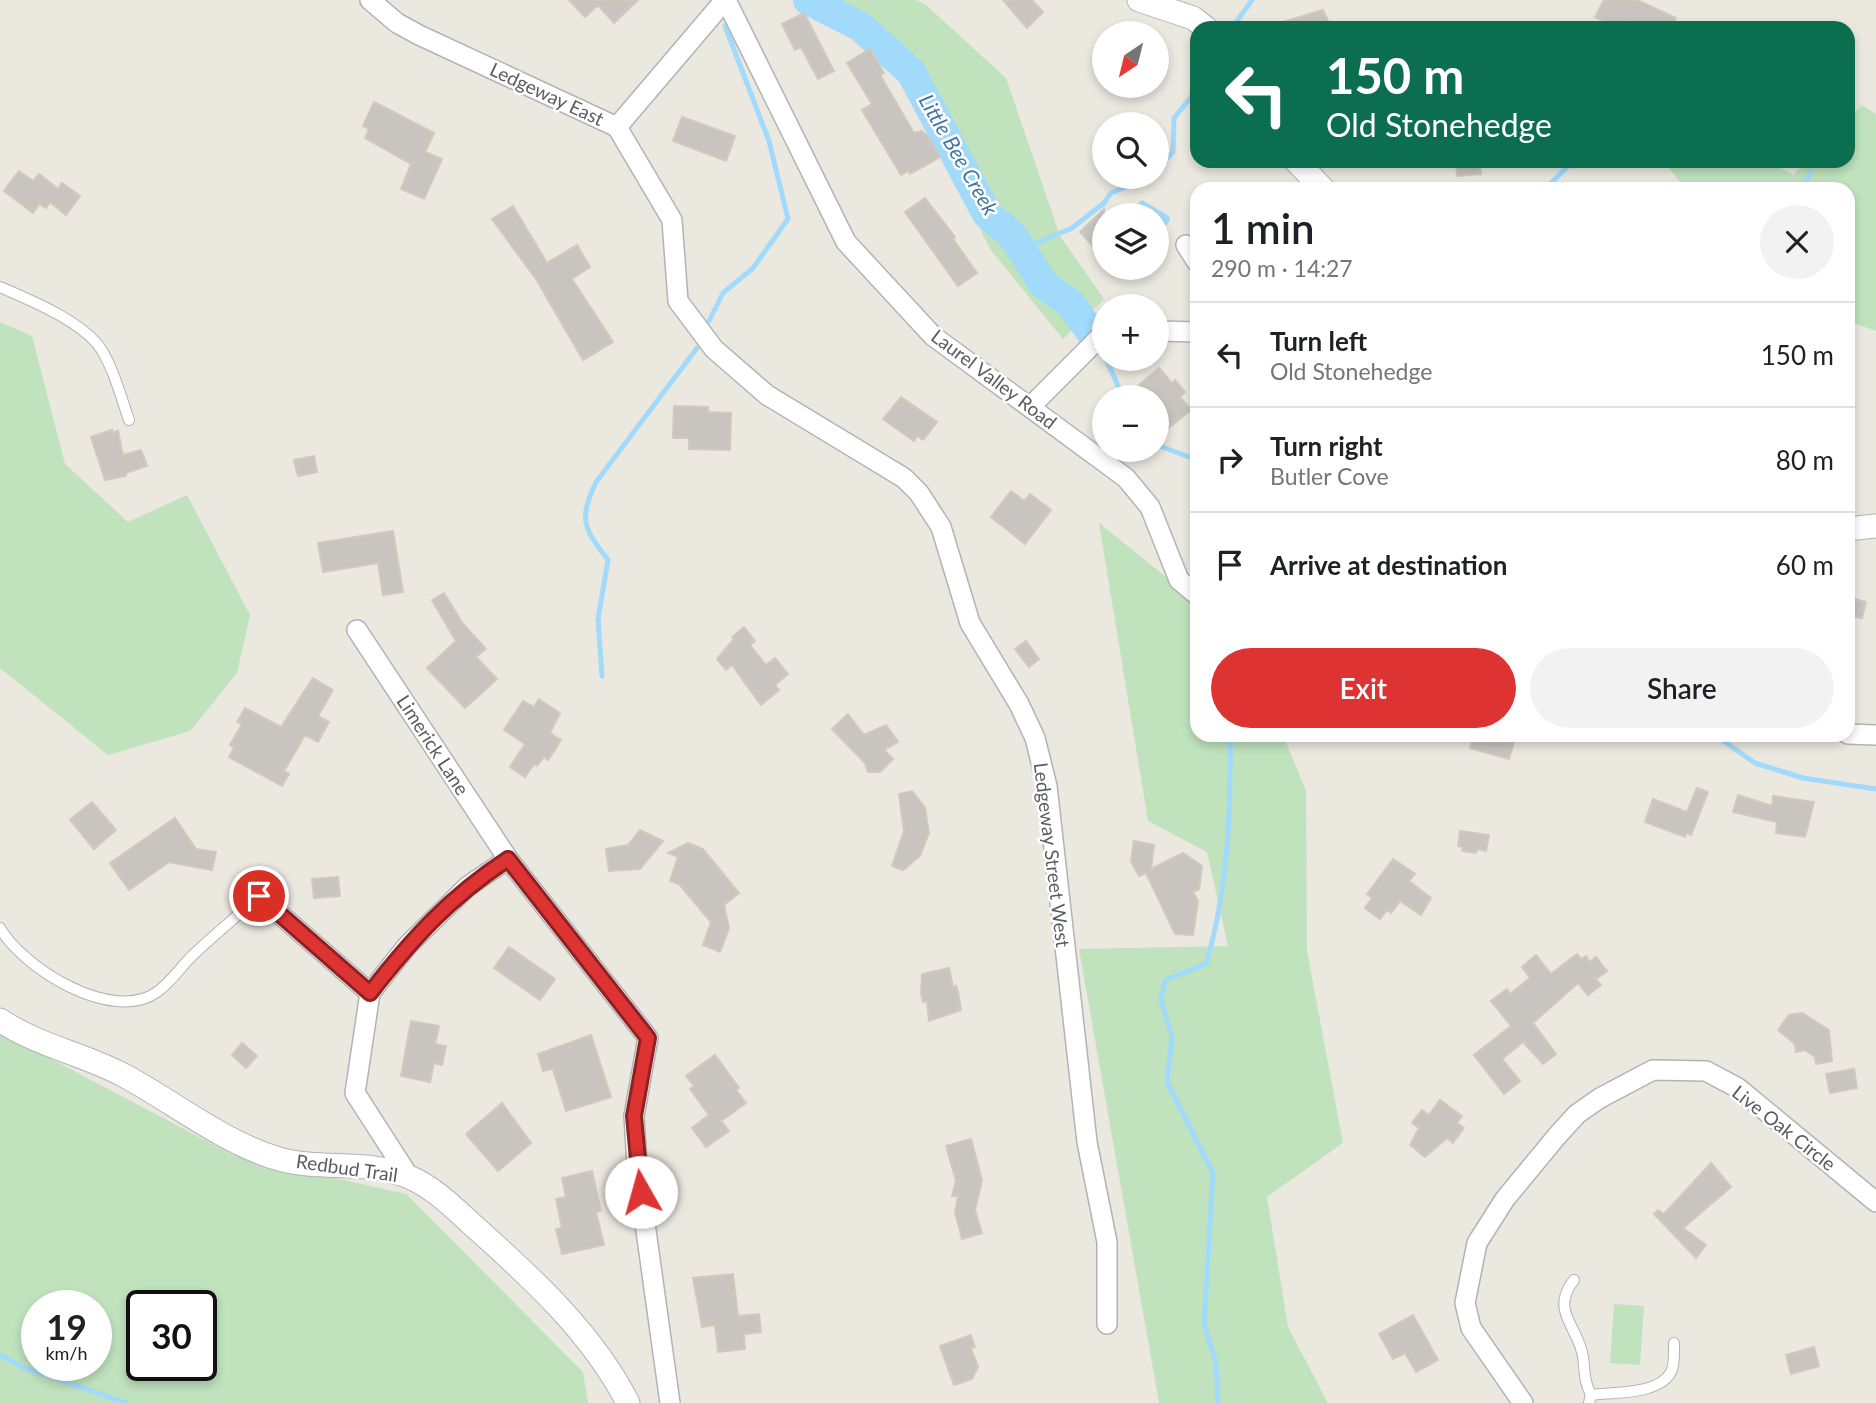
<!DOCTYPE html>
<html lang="en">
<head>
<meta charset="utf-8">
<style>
  :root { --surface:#fff; --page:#f2f2f2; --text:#202124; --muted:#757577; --line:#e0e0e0; --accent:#de3333 }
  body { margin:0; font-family:Lato,sans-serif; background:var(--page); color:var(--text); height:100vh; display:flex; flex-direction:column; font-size:26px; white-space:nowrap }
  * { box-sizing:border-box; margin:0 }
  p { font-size:23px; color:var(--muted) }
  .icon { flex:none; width:38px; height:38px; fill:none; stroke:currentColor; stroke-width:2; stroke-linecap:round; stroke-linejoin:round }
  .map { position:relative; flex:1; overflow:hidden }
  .drawer { position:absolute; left:1190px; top:182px; width:665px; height:560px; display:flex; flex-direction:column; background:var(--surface); border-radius:21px; box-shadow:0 4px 10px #0003 }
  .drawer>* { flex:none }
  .guide { position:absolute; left:1190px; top:21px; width:665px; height:147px; border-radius:21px; box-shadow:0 4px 10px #0003; background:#0b6e4f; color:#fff; overflow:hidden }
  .needle { width:46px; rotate:215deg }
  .buttons { position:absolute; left:1092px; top:21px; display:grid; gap:14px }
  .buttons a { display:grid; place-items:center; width:77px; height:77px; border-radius:50%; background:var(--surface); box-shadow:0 4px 10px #0003; font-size:35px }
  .speed { position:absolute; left:21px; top:1290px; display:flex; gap:14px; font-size:35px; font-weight:700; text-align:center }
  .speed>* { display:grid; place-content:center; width:91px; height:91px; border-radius:50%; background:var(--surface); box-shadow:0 4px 10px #0003; line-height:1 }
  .speed small { font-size:18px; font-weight:400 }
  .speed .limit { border:4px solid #111; border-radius:10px; background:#fff; color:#111 }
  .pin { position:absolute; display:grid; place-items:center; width:60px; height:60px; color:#fff; margin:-30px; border:4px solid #fff; border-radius:50%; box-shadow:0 2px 7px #0007 }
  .me { position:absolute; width:77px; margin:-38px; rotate:353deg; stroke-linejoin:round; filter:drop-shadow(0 0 5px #0008) }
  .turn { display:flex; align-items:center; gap:24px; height:147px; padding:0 21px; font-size:32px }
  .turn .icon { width:91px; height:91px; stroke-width:2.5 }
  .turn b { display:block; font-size:49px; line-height:60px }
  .round { display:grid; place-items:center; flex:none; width:74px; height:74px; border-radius:37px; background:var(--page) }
  .overview { display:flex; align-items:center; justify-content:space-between; height:119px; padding:0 21px }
  h1 { font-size:42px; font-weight:600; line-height:52px }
  .cta { display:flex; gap:14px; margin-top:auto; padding:14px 21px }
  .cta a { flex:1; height:80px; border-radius:42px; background:var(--accent); color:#fff; font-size:28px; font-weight:600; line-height:80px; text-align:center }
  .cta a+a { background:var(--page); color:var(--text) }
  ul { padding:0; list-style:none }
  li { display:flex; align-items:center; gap:21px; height:105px; padding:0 21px; border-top:2px solid var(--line) }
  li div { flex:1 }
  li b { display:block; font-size:26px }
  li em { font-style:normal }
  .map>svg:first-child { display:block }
  .green { fill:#c0e2bd; fill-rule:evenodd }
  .water { fill:#a1dafa }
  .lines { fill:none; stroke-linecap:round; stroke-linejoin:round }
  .stream { stroke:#a1dafa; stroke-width:5 }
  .river { stroke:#a1dafa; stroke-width:30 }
  .building { fill:#c8c4bf; stroke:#cfc9bf; stroke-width:2 }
  .service-casing { stroke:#b1b3b7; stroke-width:12 }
  .minor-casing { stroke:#b1b3b7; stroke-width:22 }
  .tertiary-casing { stroke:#b1b3b7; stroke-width:25 }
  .service { stroke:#fff; stroke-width:10 }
  .minor { stroke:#fff; stroke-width:19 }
  .tertiary { stroke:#fff; stroke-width:23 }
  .route-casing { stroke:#902121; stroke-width:18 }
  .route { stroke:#de3333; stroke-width:12 }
  .labels { text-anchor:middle; stroke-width:5; stroke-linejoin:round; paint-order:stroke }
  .street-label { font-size:19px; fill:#595c60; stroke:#fff }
  .water-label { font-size:21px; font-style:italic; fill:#3e76a1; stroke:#fff }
</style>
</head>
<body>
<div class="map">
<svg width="1876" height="1403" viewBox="0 0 1876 1403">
  <rect width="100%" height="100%" fill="#ebe8e0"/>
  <g class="green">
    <path d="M793,0H916L926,5L1006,78L1060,236L1104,299L1063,339L990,249L904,73L857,32Z"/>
    <path d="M1862,105L1876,114V331L1848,321V189H1686L1663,161H1768L1793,175L1807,161H1848V119Z"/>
    <path d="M0,322L32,336L65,464L128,522L187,495L250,615L237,673L190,731L108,755L0,668Z"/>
    <path d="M1099,523L1197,602V735H1283L1306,791L1307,951L1343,1143L1267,1197L1288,1327L1328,1403H1159L1079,949L1228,946L1207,852L1148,821Z"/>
    <path d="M0,1032L233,1155L406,1194L583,1372L588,1403H0ZM37,1306H96V1365H37ZM142,1306H201V1365H142Z"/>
    <path d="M1614,1304L1644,1306L1640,1365L1610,1363Z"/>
  </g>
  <path class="water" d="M1142,200L1169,216L1170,220L1163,230L1157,229V215H1146L1139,209L1138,203Z"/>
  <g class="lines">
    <g class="stream">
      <path d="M1232,28L1252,0"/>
      <path d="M1157,169L1173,152L1174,118L1191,97L1197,80"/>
      <path d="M1545,189L1573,161"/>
      <path d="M1803,189L1810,172"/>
      <path d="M1022,249L1072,228L1104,203L1111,193L1149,177"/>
      <path d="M709,321L723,293L753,268L788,219L769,141L725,26"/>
      <path d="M1106,359L1123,397"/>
      <path d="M1157,445L1197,460"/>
      <path d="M602,676L598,619L608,560C584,528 578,521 596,482L697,348"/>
      <path d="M1715,735L1755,763L1803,778L1876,789"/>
      <path d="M0,1355L22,1367L127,1403"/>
      <path d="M1218,1403L1216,1363L1204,1323L1213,1173L1167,1082L1172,1036L1161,1000L1165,980L1206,964C1228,890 1231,812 1230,735"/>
    </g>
    <path class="river" d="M808,0L861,27L911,72L987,214L1013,236L1044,285L1070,303L1090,331"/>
  </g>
  <g class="building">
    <path d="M569,0H638L614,23L598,5L585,17Z"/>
    <path d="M1003,0H1032L1043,12L1027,28Z"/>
    <path d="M1604,0H1637L1676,18L1671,28H1641L1627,21L1623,28H1619L1595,17Z"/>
    <path d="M1323,10L1331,28H1273V25Z"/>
    <path d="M804,13L834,71L818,79L801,47L795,50L782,24Z"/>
    <path d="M870,49L884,73L880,75L914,133L922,131L928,136L940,157L910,174L908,171L901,175L862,110L872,104L847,63Z"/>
    <path d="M374,102L434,133L425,152L442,159L424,199L401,189L411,164L365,138L369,129L363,126Z"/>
    <path d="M682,117L735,136L726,161L673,141Z"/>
    <path d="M1456,161H1479L1481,174L1457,176Z"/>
    <path d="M19,171L33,181L39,174L58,189L62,183L80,196L66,215L50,202L46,208L39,204L33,213L4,191Z"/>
    <path d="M925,198L955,237L953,239L977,273L958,286L905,212Z"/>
    <path d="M513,206L547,263L577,245L590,267L572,279L613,342L583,360L536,279L492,219Z"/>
    <path d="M1104,209V258L1080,232Z"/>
    <path d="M1159,368L1172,383L1175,380L1185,392L1180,397L1191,410L1163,432L1157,425V397H1125Z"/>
    <path d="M901,397L937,422L923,440L917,436L914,441L883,419Z"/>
    <path d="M674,406L708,407V412L731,413L730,450L689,449V438H673Z"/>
    <path d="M112,430V433L118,431L123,455L141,450L147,466L126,473V476L105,480L91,437Z"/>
    <path d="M314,456L317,472L298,476L294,460Z"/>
    <path d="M1011,491L1024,501L1030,494L1051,510L1025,544L991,517Z"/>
    <path d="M393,531L403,592L383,595L378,563L323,572L318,543Z"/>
    <path d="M444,593L463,624L486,649L476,657L497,679L465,708L427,668L456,641L432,600Z"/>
    <path d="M1848,597L1866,602L1862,618L1848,615Z"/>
    <path d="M744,627L755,641L750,645L766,665L775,658L788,674L775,685L779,690L761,705L732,665L726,670L717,659L734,639L732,637Z"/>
    <path d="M1026,641L1039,659L1029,667L1015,649Z"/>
    <path d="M313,678L333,690L318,716L329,722L318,742L305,735L284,771L289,774L282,786L229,757L234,748L230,745L242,724L237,722L245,708L281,727Z"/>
    <path d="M539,699L560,713L550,733L561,740L548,760L544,757L537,766L534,764L525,777L510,767L525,744L504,730L523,701L534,707Z"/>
    <path d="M848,714L864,735L886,725L898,742L884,750L893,759L880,772H868L865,763L832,729Z"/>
    <path d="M1474,735H1516L1509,759L1470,748Z"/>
    <path d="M1697,788L1708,792L1691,835L1686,833L1685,837L1645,822L1653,799L1687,812Z"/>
    <path d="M912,791L925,808L929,833L920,856L903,870L892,866L904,831L899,794Z"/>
    <path d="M1738,795L1772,806L1773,796L1814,802L1805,837L1776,833L1777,822L1733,812Z"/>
    <path d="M92,802L116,830L94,849L70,820Z"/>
    <path d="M175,818L196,849L216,852L212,870L169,862L129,890L110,863Z"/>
    <path d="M640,830L663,841L640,869L609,871L606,849L628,845Z"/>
    <path d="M1460,831L1489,835L1486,851L1477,849L1476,853L1462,851L1463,847L1458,846Z"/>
    <path d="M1134,841L1154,845L1151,869L1183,853L1202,866L1199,889L1193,892L1198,901L1193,935L1175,934L1146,873L1139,876L1131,861Z"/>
    <path d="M688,843L703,849L739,893L724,905L729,928L720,952L703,945L711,922L679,884L670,881L678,857L668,853Z"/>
    <path d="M1393,859L1415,874L1409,881L1431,898L1421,915L1400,901L1391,913L1387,910L1380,919L1365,908L1372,898L1367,894Z"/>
    <path d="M338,877L340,896L314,898L312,879Z"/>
    <path d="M509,947L555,979L540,1000L494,968Z"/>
    <path d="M1577,954L1581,959L1586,956L1590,962L1596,957L1607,971L1596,979L1601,985L1588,995L1578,983L1533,1023L1556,1054L1543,1064L1523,1042L1502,1059L1520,1081L1504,1094L1474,1055L1511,1026L1491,1001L1507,989L1510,994L1530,978L1522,967L1536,955L1551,974Z"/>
    <path d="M949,968L953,987L956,986L958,992L961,1010L929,1021L927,1001L923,1002L921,993L922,974Z"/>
    <path d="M1802,1013L1829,1030L1832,1061L1816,1064L1815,1057L1805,1050L1796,1052L1795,1044L1778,1030L1789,1015Z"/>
    <path d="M411,1021L439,1026L435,1044L446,1046L442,1065L434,1063L430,1082L401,1076Z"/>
    <path d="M591,1035L611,1097L566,1111L553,1069L543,1071L538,1054Z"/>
    <path d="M242,1043L257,1056L246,1068L232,1055Z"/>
    <path d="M715,1055L739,1088L736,1090L746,1103L721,1121L729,1131L706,1147L692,1128L709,1115L690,1089L694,1086L686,1076Z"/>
    <path d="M1854,1069L1857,1088L1830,1093L1826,1074Z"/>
    <path d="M1440,1100L1462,1116L1457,1123L1464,1128L1453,1143L1447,1138L1425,1157L1410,1145L1419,1128L1412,1123L1422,1110L1429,1115Z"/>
    <path d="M502,1103L531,1143L498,1171L466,1134Z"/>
    <path d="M971,1139L982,1180L975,1210L982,1233L962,1239L955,1212L958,1196H952L956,1181L946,1146Z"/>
    <path d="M1711,1163L1731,1187L1683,1228L1706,1245L1696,1258L1654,1214L1658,1210L1664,1214Z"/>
    <path d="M592,1171L601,1211L596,1212L604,1245L562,1254L556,1229L562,1228L556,1199L566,1197L562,1178Z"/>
    <path d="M733,1274L738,1316L759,1314L761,1332L744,1334L745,1349L718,1352L715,1325L702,1327L693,1278Z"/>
    <path d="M1413,1315L1438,1360L1416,1372L1405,1353L1393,1359L1379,1334Z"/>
    <path d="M971,1335L975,1347L971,1348L978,1367L972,1379L954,1385L940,1346Z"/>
    <path d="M1814,1347L1819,1366L1791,1374L1786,1355Z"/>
  </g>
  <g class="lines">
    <g class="service-casing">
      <g id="service">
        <path d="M0,287C30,300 82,321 101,349C114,370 121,397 129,420"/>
        <path d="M0,928C23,968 112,1024 157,992C170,983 180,968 191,957C212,936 237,917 259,896"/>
        <path d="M1574,1280C1549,1311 1579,1327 1583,1357C1585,1372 1584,1381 1591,1395"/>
        <path d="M1589,1403L1591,1395C1613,1392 1659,1395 1671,1372C1675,1364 1674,1352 1674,1343"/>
      </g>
    </g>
    <g class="minor-casing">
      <g id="minor">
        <path d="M370,0L397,23L419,35L617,127"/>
        <path d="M726,0L846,242L933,336L1126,478L1150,507L1179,580L1197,595"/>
        <path d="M617,127L672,220L678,301L714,349L767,395L904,478L919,493L941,527L970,623L1019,704L1035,738L1047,786L1087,1142L1107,1242V1324"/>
        <path d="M617,127L725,0"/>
        <path d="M1186,245L1197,262"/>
        <path d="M1157,331L1197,332"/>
        <path d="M1031,406L1104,333"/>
        <path d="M357,630L508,859L648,1038L634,1116L637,1166L670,1403"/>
        <path d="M1848,734L1876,735"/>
        <path d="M259,896L370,993"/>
        <path d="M409,1177L355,1093L370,993L407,946L468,886L508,859"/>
        <path d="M1523,1403L1471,1328L1465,1303L1477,1243L1505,1199L1557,1136L1577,1114L1600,1098L1653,1070L1706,1071L1738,1088L1876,1202"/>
      </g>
    </g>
    <g class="tertiary-casing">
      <g id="tertiary">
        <path d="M1139,0L1193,18L1206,28"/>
        <path d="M1296,161L1323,189"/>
        <path d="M1848,529L1876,526"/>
        <path d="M0,1020C38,1046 84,1054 125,1076C175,1103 224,1143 279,1159C321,1171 368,1159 409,1177C435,1188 456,1210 476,1228C533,1279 593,1334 628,1403"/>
      </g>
    </g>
    <use href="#service" class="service"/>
    <use href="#minor" class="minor"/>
    <use href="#tertiary" class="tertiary"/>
  </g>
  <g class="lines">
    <g class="route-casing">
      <path id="route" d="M259,896L370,993C412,939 450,897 508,859L648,1038L634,1116L641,1192"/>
    </g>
    <use href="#route" class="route"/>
  </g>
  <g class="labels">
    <g class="street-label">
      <text transform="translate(547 94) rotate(25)" y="7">Ledgeway East</text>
      <text transform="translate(994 379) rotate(37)" y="7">Laurel Valley Road</text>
      <text transform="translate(433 745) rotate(57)" y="7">Limerick Lane</text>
      <text transform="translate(1052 855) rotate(83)" y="7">Ledgeway Street West</text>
      <text transform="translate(1784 1128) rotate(38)" y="7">Live Oak Circle</text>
      <text transform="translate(347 1168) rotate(8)" y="7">Redbud Trail</text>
    </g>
    <g class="water-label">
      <text transform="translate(958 155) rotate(60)" y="7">Little Bee Creek</text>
    </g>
  </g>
</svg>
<div class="buttons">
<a><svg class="needle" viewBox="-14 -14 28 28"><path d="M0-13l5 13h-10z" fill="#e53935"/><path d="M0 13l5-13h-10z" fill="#757577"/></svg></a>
<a><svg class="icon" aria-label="search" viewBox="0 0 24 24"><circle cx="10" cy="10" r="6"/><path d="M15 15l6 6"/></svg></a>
<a><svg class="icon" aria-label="layers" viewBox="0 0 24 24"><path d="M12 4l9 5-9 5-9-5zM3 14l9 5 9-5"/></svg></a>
<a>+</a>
<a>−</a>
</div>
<div class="speed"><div>19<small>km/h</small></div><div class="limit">30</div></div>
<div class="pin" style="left:259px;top:896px;background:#d93025"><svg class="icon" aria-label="arrive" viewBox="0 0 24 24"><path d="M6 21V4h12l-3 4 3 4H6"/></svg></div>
<svg class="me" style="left:641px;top:1192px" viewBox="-20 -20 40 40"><circle r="19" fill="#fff"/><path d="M0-13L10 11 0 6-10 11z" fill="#de3333"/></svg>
<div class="guide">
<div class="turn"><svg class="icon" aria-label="left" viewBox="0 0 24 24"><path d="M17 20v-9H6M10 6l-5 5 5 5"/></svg><div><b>150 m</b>Old Stonehedge</div></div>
</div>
<section class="drawer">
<div class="overview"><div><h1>1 min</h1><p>290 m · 14:27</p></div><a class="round"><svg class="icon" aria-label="close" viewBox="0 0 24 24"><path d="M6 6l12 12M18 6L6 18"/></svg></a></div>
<ul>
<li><svg class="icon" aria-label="left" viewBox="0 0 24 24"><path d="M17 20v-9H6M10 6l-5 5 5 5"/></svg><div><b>Turn left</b><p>Old Stonehedge</p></div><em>150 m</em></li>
<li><svg class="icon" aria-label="right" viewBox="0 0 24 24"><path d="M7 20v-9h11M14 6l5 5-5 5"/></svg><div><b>Turn right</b><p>Butler Cove</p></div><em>80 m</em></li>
<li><svg class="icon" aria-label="arrive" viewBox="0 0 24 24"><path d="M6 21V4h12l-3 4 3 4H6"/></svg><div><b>Arrive at destination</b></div><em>60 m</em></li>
</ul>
<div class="cta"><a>Exit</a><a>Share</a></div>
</section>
</div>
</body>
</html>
